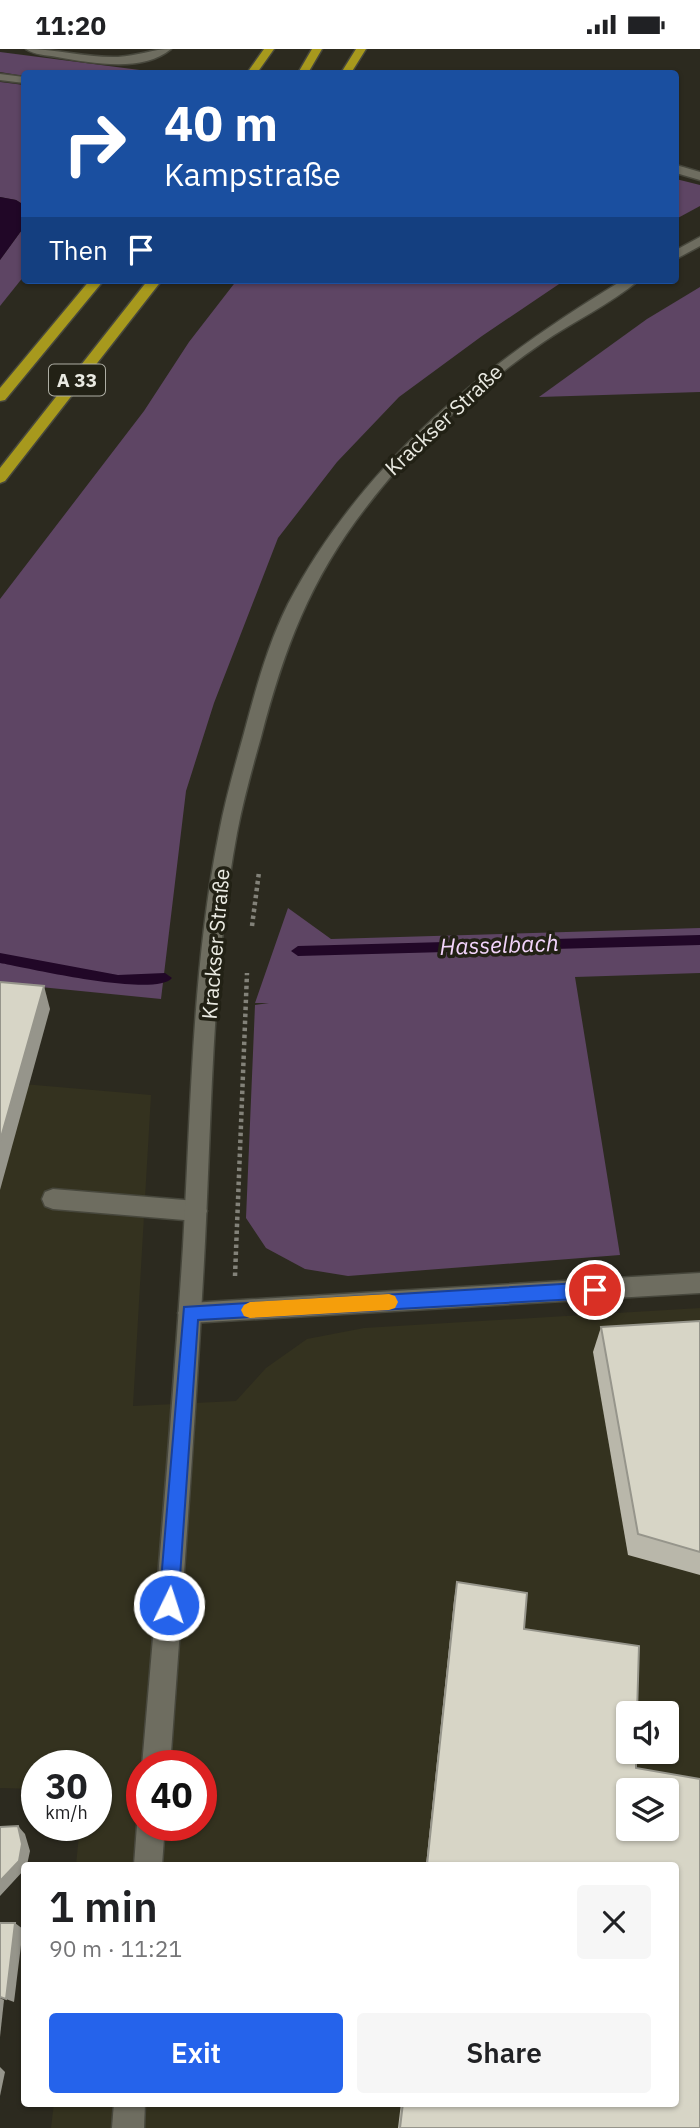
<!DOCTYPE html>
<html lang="en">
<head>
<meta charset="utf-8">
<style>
  :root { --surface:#fff; --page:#f6f6f6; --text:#202124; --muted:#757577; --accent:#2563eb }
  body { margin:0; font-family:"IBM Plex Sans",sans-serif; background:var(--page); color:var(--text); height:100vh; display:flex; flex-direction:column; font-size:26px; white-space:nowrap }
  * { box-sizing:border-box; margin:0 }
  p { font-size:23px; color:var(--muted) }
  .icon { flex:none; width:38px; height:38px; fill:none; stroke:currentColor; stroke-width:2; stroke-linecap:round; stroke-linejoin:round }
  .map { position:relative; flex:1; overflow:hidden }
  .details { position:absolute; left:21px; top:1813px; width:658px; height:245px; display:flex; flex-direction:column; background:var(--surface); border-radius:7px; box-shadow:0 2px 5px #0004 }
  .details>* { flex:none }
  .banner { position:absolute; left:21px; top:21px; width:658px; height:214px; border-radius:7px; box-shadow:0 2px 5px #0004; background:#1a4fa0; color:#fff; overflow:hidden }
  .buttons { position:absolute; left:616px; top:1652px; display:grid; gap:14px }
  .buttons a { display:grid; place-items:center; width:63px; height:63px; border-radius:7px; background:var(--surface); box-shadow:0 2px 5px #0004; font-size:35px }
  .speed { position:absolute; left:21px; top:1701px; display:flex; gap:14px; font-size:35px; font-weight:700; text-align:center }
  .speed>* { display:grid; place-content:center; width:91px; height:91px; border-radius:50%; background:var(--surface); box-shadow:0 2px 5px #0004; line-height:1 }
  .speed small { font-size:18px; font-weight:400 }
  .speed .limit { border:10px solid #d22; background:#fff; color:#111 }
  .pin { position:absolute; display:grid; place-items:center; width:60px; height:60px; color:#fff; margin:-30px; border:4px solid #fff; border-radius:50%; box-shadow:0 2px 7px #0007 }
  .me { position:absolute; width:77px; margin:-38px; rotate:4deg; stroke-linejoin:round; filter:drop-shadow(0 0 5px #0008) }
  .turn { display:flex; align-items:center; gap:24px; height:147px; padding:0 28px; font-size:32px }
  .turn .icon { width:91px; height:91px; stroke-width:2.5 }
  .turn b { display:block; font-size:49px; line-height:60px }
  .then { display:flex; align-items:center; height:66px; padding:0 28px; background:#0003; gap:14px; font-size:26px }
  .round { display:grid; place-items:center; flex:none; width:74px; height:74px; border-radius:7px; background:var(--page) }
  .headline { display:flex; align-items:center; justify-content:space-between; height:119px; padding:0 28px }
  h1 { font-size:42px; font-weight:600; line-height:52px }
  .button { display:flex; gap:14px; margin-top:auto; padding:14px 28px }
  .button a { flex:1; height:80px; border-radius:7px; background:var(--accent); color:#fff; font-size:28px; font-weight:600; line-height:80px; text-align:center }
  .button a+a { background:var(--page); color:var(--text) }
  .status { display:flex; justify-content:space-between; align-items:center; height:49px; padding:0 35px; background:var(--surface); direction:ltr }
  .status svg { height:19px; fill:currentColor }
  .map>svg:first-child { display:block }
  .built { fill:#34321f; fill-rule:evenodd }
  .green { fill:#5e4564 }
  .water { fill:#210727 }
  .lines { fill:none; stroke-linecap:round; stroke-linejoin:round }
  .stream { fill:#210727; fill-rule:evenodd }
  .service-casing { stroke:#47473c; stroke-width:3 }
  .minor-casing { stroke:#47473c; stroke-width:3 }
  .tertiary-casing { stroke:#47473c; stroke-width:3 }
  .motorway-casing { stroke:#47473c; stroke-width:3 }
  .path { stroke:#838279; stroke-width:4.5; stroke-dasharray:3.5 3.5; stroke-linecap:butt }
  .service { fill:#6e6d60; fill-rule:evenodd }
  .minor { fill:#6e6d60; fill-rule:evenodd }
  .tertiary { fill:#6e6d60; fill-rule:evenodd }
  .motorway { fill:#a7991d; fill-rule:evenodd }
  .wall { fill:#b9b7aa; fill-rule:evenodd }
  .shaded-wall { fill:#96958b }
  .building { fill:#d7d5c6; stroke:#96958b; stroke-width:2; fill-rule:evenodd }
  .route { fill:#2563eb; stroke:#184099; stroke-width:2 }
  .slow { fill:#f59e0b }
  .labels { text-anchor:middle; stroke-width:7; stroke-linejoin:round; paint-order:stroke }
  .shield { fill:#222115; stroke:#aeaea4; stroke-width:2 }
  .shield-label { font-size:19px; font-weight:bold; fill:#eaeae2 }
  .street-label { font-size:21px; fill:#eaeae2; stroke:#222115 }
  .water-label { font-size:23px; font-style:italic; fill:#f2d4fa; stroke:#222115 }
</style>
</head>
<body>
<div class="status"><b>11:20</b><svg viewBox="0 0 49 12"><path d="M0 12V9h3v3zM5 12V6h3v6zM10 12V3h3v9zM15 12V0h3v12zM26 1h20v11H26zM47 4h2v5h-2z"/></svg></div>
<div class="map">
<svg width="700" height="2079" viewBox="0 0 700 2079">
  <rect width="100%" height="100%" fill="#2c2a1f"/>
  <path class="built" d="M0,1033L151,1046L133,1357L236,1352L266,1319L307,1290L364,1279L700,1259V2079H51L54,2054H676V1816H76L80,1776H96V1717H37V1740L0,1739ZM628,1664H667V1703H628ZM142,1717H201V1776H142ZM628,1741H667V1780H628Z"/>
  <g class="green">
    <path d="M0,3L163,24L24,27L0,23Z"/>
    <path d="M0,33L24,36V156L16,151L0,148Z"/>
    <path d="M676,130L700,136V157L676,170Z"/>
    <path d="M24,178V227L0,257V211Z"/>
    <path d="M237,231H565L482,287L399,348L337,413L278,489L214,654L186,742L161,950L0,934V550L144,362L189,293Z"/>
    <path d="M700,238V343L539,348L647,270Z"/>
    <path d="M288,859L331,890L700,879V924L575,928L620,1206L348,1227L305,1220L266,1199L246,1169L255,956L269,954H255Z"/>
  </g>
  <path class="water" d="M0,148L16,151L24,156V178L0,211Z"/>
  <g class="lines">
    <g class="stream">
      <path d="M700,886V896L298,907L291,902L298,897Z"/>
      <path d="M0,904L118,926L165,924L172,929C155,949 28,919 0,914Z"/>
    </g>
    <g class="service-casing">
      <path id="service" d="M53,1140L196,1152L204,1155L207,1162L204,1169L196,1172L53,1160L45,1157L42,1150L45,1143Z"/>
    </g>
    <g class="minor-casing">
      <g id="minor">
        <path d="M26,0C57,0 87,9 118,8C137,7 153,0 171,0C142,24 92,14 57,8C47,6 34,6 26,0Z"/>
        <path d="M0,25L24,28V34L0,31Z"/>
        <path d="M676,116L700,123V131L676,124Z"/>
        <path d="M700,1224V1244L190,1274L182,1271L178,1264L182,1257L190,1254Z"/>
      </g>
    </g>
    <g class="tertiary-casing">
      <g id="tertiary">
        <path d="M700,188V197L676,210V201Z"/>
        <path d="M623,231H639C611,255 572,273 542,294C477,339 415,394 367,457C310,530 284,600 261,688C252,720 243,752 237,784C210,930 212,1082 203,1230C194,1392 182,1554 170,1717H142C157,1543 172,1370 183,1197C191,1060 192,919 219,784C225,752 234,720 243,688C255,643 267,597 288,555C363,412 487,313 623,231Z"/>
        <path d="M142,1766V1776H165L162,1816H134L137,1776Z"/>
        <path d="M114,2054H145L144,2079H112Z"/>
      </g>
    </g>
    <g class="motorway-casing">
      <g id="motorway">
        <path d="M264,0H274L257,24H247Z"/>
        <path d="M312,0H322L308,24H298Z"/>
        <path d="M356,0H366L351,24H341Z"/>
        <path d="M90,231H104L5,351L0,352V339Z"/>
        <path d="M148,231H162L5,432L0,434V419Z"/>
      </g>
    </g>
    <g class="path">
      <path d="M252,877L259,823"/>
      <path d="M235,1227L247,924"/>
    </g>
    <use href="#service" class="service"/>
    <use href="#minor" class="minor"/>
    <use href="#tertiary" class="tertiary"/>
    <use href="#motorway" class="motorway"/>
  </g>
  <g class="wall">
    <path d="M700,1272V1526L628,1506L593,1303L601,1278Z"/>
    <path d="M457,1533L527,1544L524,1580L639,1597L637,1664H628V1703H636V1719L700,1730V2079H398L401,2054H676V1816H426L454,1551ZM628,1741H667V1780H628Z"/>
  </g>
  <g class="shaded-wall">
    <path d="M44,937L50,960L0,1141V1092Z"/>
    <path d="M18,1777L25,1785L30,1802L27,1816H24V1821L0,1847V1832Z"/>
    <path d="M15,1874L23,1880L14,1953L6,1950Z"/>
    <path d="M0,1949L4,1951L0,1988Z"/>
    <path d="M0,2018L5,2023L0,2047Z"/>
  </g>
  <g class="building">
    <path d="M0,933L44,937L0,1092Z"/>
    <path d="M700,1272V1503L638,1485L601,1278Z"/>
    <path d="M457,1533L527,1544L524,1580L639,1597L637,1664H628V1703H636V1719L700,1730V2079H400L403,2054H676V1816H427ZM628,1741H667V1780H628Z"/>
    <path d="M18,1777L22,1795L19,1812L0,1832V1778Z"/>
    <path d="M0,1874H15L6,1950L0,1948Z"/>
  </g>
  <path class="route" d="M595,1233L602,1235L604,1241L602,1246L595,1249L198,1271L178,1556L176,1563L169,1565L162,1563L159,1556L184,1258Z"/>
  <path class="slow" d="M389,1245L395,1247L398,1253L395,1259L389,1261L250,1269L244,1267L241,1261L244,1256L250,1253Z"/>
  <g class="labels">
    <rect class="shield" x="49" y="315.5" width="56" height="31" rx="5"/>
    <g class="shield-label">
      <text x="77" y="338">A 33</text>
    </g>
    <g class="street-label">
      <text transform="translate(444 371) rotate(-43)" y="7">Krackser Straße</text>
      <text transform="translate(216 895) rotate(-85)" y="7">Krackser Straße</text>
    </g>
    <g class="water-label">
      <text transform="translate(499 896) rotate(-2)" y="8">Hasselbach</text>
    </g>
  </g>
</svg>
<div class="buttons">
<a><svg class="icon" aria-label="sound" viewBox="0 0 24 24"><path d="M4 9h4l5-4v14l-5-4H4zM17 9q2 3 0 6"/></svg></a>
<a><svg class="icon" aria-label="layers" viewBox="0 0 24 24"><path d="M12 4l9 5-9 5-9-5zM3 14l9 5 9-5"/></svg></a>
</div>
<div class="speed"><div>30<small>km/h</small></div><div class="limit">40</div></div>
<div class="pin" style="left:595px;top:1241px;background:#d93025"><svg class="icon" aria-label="arrive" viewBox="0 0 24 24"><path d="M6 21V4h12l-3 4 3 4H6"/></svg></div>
<svg class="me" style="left:169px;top:1556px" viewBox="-20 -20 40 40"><circle r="17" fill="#2563eb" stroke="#fff" stroke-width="3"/><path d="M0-11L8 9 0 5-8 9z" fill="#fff"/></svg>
<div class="banner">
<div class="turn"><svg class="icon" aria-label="right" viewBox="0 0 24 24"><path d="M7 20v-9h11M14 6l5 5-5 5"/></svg><div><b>40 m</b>Kampstraße</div></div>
<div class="then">Then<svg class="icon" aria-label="arrive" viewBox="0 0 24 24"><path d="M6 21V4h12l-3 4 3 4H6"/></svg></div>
</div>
<section class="details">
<div class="headline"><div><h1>1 min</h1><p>90 m · 11:21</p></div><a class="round"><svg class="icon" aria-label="close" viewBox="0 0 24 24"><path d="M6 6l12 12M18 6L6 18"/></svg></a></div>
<div class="button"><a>Exit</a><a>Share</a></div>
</section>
</div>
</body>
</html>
